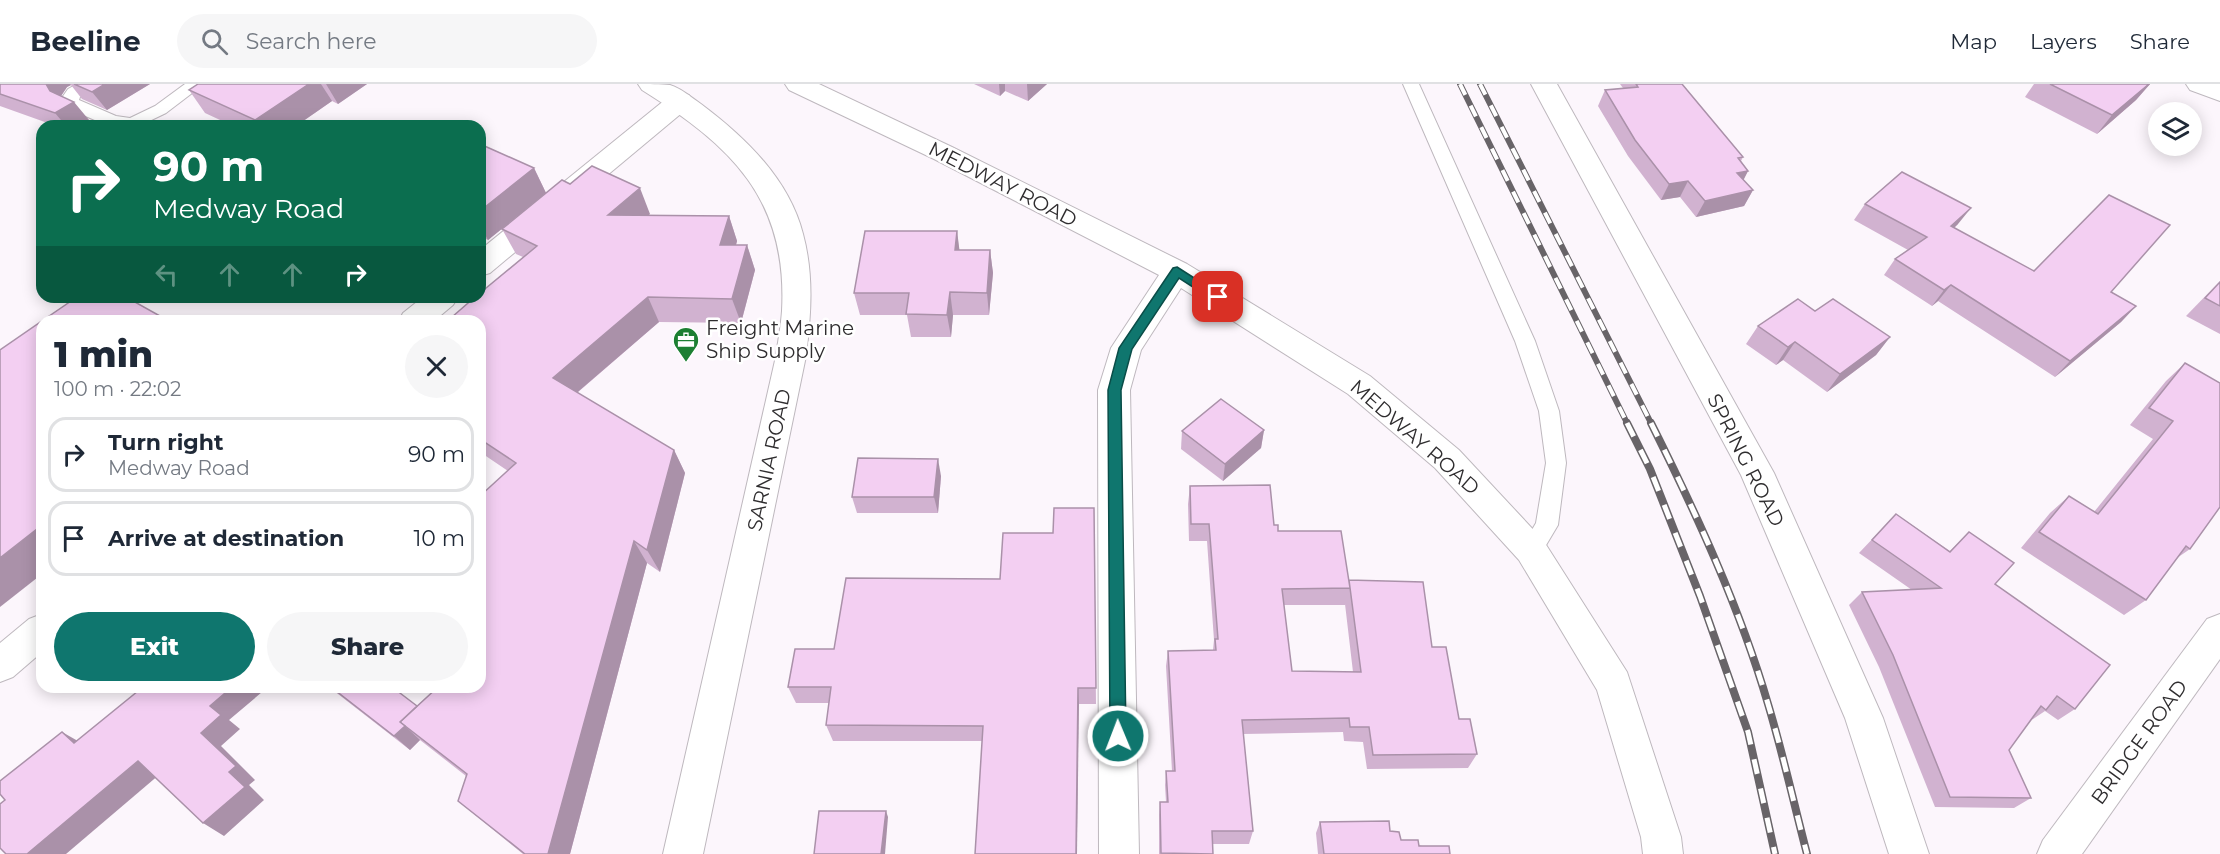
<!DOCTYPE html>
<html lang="en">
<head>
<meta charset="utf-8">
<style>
  :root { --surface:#fff; --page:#f6f6f7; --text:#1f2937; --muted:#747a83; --line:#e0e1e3; --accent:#0f766e }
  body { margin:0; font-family:Montserrat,sans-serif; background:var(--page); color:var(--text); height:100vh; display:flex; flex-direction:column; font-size:22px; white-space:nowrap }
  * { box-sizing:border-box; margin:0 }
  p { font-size:20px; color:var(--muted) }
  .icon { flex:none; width:33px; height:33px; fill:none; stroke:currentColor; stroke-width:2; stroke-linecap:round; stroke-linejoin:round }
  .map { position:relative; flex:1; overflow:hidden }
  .side { position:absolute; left:36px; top:231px; width:450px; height:378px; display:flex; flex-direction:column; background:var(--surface); border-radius:18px; box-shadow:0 3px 15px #0003 }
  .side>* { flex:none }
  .banner { position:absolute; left:36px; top:36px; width:450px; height:183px; border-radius:18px; box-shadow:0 3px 15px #0003; background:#0b6e4f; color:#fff; overflow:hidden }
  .buttons { position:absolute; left:2148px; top:18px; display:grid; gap:12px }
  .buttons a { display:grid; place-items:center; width:54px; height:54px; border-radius:50%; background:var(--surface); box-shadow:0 3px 15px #0003; font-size:30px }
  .pin { position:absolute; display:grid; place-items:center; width:51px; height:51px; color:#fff; margin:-26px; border-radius:12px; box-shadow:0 3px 9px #0006 }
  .me { position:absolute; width:66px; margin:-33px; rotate:359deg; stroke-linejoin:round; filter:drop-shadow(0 0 4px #0008) }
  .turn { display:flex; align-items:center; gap:21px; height:126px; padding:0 18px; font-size:27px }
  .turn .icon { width:78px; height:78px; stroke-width:2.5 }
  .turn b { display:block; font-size:42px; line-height:51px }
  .lanes { display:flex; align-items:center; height:57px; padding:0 18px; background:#0003; justify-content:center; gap:30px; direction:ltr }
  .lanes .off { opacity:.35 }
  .round { display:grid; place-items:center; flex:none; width:63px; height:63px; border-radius:32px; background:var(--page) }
  .head { display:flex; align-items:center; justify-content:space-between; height:102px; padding:0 18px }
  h1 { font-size:36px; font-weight:800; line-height:45px }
  .button { display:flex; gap:12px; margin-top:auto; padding:12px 18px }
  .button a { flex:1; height:69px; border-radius:36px; background:var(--accent); color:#fff; font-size:24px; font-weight:800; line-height:69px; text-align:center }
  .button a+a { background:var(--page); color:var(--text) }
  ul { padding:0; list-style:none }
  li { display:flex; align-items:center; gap:18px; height:75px; margin:0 12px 9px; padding:0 6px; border:3px solid var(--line); border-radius:18px }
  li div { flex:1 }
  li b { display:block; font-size:22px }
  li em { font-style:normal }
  header { display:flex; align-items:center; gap:36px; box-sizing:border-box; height:84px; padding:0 30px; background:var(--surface); border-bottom:2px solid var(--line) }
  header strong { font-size:28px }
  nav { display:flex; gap:33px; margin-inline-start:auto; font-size:21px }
  .search { width:420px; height:54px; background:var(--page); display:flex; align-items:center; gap:15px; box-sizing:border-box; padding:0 21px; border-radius:33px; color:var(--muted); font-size:22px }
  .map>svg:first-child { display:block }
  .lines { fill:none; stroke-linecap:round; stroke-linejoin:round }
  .service-casing { stroke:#beb8be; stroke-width:2 }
  .minor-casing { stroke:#beb8be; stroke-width:2 }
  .secondary-casing { stroke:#beb8be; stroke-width:2 }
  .service { fill:#fff; fill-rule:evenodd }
  .minor { fill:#fff; fill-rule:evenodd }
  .secondary { fill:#fff; fill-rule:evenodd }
  .rail-far1-casing { stroke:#686468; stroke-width:6 }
  .rail-casing { stroke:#686468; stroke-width:8 }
  .rail-far1 { stroke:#fff; stroke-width:4; stroke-dasharray:12; stroke-linecap:butt }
  .rail { stroke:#fff; stroke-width:5; stroke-dasharray:15; stroke-linecap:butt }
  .wall { fill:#d1b2d0; fill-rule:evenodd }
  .shaded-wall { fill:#aa91a9 }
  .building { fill:#f3cff2; stroke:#aa91a9; stroke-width:1.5 }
  .route { fill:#0f766e; stroke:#0a4d48; stroke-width:1.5 }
  .labels { text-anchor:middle; stroke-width:5; stroke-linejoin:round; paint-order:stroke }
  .street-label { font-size:20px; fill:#2f2d2f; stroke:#fff }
  .poi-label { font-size:20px; fill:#2f2d2f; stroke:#fff; text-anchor:start }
</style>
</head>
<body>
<header>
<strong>Beeline</strong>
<div class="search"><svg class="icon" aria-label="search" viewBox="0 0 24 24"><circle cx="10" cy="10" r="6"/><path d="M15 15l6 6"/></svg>Search here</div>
<nav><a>Map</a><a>Layers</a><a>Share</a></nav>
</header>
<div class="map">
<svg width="2220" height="770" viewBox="0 0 2220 770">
  <rect width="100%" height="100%" fill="#fcf6fc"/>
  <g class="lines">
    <g class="service-casing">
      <g id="service">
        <path d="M77,0H96L80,13L79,16L116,32L130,34L155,22L185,0H204L166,29L139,42L104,40L67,24L61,15L68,5Z"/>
        <path d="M1403,0H1419L1535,257L1559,327L1566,379L1558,441L1539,473L1531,475L1523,473L1520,466L1536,439L1546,379L1539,327L1515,257Z"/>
      </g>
    </g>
    <g class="minor-casing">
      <g id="minor">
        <path d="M785,0H819L952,63L1187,180L1370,292L1459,366L1543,456L1627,588L1681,753L1683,770H1643L1641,753L1597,606L1519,476L1435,384L1348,310L1181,204L1141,266L1130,306L1139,770H1099L1098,306L1111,264L1159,191L934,75L789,6Z"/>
        <path d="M1531,0H1557L1774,389L1883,634L1929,770H1889L1845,634L1741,391Z"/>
        <path d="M2186,0H2220V17L2190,6Z"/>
        <path d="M680,9L689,11L693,17L689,23L490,189L480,192V166L671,11Z"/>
        <path d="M423,213H458L453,221L434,237H399L403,229Z"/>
        <path d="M42,530V568L13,593L0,598V559L29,535Z"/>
        <path d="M2220,530V575L2082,770H2037L2043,756L2207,535Z"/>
      </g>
    </g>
    <g class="secondary-casing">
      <path id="secondary" d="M638,0C648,0 661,0 670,1C681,4 692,14 701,20C745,53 789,95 803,150C814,191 811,230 806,272L703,770H663L776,272C778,257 781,242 782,227C788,114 730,61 642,6Z"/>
    </g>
    <use href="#service" class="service"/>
    <use href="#minor" class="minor"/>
    <use href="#secondary" class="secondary"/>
    <g class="rail-far1-casing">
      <g id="rail-far1">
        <path d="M1460,0L1628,341"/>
        <path d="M1480,0L1652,341"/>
      </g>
    </g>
    <g class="rail-casing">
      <g id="rail">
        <path d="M1627,339L1650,385L1700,512L1748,648L1775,770"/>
        <path d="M1651,339C1696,429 1740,524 1768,620C1783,670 1794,720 1807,770"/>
      </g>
    </g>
    <use href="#rail-far1" class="rail-far1"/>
    <use href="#rail" class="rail"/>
  </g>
  <g class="wall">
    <path d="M0,0H150L107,26L82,15L71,1L67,3L61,12L89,36L79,42H56L0,22Z"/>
    <path d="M198,0H367L338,20L332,17L296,42H233L205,29L189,6Z"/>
    <path d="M974,0H1047L1028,17L1005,7L1000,12Z"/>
    <path d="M1620,0H1682L1743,73L1741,77L1748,87L1743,96L1753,106L1744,122L1696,133L1680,113L1661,116L1628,72L1598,22L1605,6L1623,4Z"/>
    <path d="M2034,0H2150L2136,16L2097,50L2025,13Z"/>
    <path d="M480,60L534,84L546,109L488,156L480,152Z"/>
    <path d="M1865,120L1958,140L1954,144L2034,187L2111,208L2136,222L2121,238L2055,293L1938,217L1932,222L1884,191L1895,175L1908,166L1854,136Z"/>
    <path d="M650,130L648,131L729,132L737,157L736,161H747L755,186L741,239L659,238L577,309L674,366L685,389L660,488L647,479L570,770H523L458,717L466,692L420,656L410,666L329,603H392L417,622L480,562V412L508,387L480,368V237H454L452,233L523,173L516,170L502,145Z"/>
    <path d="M957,147L959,166H990L993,189L989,231H953L951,253H911L907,231H860L854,209Z"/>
    <path d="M2220,197V250L2186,232Z"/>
    <path d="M1815,227L1890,253L1876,271L1827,308L1783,276L1776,281L1746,260L1758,242Z"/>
    <path d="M2185,279L2190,465L2177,474L2146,516L2124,531L2021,464L2050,429L2069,412L2094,428L2153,355L2130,341L2166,297Z"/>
    <path d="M1264,346L1261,364L1223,397L1181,365L1182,347Z"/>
    <path d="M941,392L938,429H857L852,413Z"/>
    <path d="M1190,402L1274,441L1278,447L1349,498L1432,563L1459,635L1477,670L1468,684L1367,685L1363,658L1344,657L1343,648L1243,650L1253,747L1249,760H1213V770H1159V731L1160,718H1166L1165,701L1166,687H1172L1166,582L1168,567L1213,566L1214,556L1207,457H1189L1188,420ZM1345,520L1353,588L1292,587L1284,521H1345Z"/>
    <path d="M1094,424L1096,620H1079L982,657H833L826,641L829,619H796L788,603L834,565L1000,495L1053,449Z"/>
    <path d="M1896,430L1950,467L1969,448L1995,500L2075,625L2058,636L2045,627L2030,637L2009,666L2031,714L2014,724L1935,723L1879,583L1849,521L1862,508L1912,506L1859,469Z"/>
    <path d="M1320,738L1390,747L1401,756L1450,770H1318L1316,749Z"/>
  </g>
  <g class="shaded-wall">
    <path d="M46,0H70L71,1L67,3L59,15L74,18L89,36L79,42H66L55,29L50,7Z"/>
    <path d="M105,0H150L107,26L92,8Z"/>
    <path d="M309,0H321L332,17L296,42H258L255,36Z"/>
    <path d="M326,0H367L338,20Z"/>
    <path d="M999,0H1005V7L1000,12Z"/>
    <path d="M1027,0H1047L1028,17Z"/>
    <path d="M2149,0H2150L2136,16L2097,50L2112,31Z"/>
    <path d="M534,84L546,109L488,156L480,141V127Z"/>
    <path d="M1748,87L1740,103L1737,89Z"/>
    <path d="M1688,97L1680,113L1661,116L1669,100Z"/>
    <path d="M640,104L650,130L619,156L608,131Z"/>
    <path d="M1753,106L1744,122L1696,133L1705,117Z"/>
    <path d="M1971,124L1958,140L1939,158L1951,142Z"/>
    <path d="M729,132L737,157L729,186L720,161Z"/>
    <path d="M957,147L960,170L955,166Z"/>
    <path d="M747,161L755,186L741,239L732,215Z"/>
    <path d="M990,166L993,189L989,231L987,209Z"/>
    <path d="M1951,201L1938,217L1932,222L1944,206Z"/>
    <path d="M950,208L953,231L951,253L947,231Z"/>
    <path d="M648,213L659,238L566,318L553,294Z"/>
    <path d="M2136,222L2121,238L2055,293L2070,277Z"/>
    <path d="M1890,253L1876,271L1827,308L1840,290Z"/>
    <path d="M1795,258L1783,276L1776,281L1788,263Z"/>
    <path d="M1264,346L1261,364L1223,397L1225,380Z"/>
    <path d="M674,366L685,389L660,488L647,466Z"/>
    <path d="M938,375L941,392L938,429L934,413Z"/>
    <path d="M42,441V490L0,523V474Z"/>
    <path d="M634,457L647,479L570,770H548Z"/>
    <path d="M232,603H268L229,636L240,645L221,662L255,696L249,701L264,716L224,752L203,739L229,688L201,649L210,622Z"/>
    <path d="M1078,604L1079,620L1077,770H1076Z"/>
    <path d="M405,642L420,656L410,666L394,652Z"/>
    <path d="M62,648L85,661L74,659Z"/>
    <path d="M138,677L160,690L66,770H27Z"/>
    <path d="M886,727L888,733L885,770H881Z"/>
  </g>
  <g class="building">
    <path d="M0,0H46L50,7L74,18L55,29L0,10Z"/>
    <path d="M74,0H105L92,8Z"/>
    <path d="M198,0H309L255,36L189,6Z"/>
    <path d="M1636,0H1682L1743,73L1738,74L1748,87L1737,89L1753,106L1705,117L1688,97L1669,100L1635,56L1605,6L1638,3Z"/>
    <path d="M2050,0H2149L2112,31Z"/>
    <path d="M480,60L534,84L480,127Z"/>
    <path d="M592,82L640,104L608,131L729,132L720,161H747L732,215L648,213L553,294L674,366L647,466L634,457L548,770H525L458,717L467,690L400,638L438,603H480V563L485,558L480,554V412L516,379L480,355V254L484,251L480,249V237H460L452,233L475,213H480V209L537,162L502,145L562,96L570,100Z"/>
    <path d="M1902,88L1971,124L1951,142L2034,187L2109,111L2170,141L2111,208L2136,222L2070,277L1951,201L1944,206L1895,175L1927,153L1865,120Z"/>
    <path d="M865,147H957L955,166H990L987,209L950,208L947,231L906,230L909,209H854Z"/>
    <path d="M2220,198V222L2205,214Z"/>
    <path d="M77,213H126L169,237H42Z"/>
    <path d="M1798,215L1815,227L1833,215L1890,253L1840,290L1795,258L1788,263L1758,242Z"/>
    <path d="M42,237V441L0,474V266Z"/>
    <path d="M2185,279L2220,299V423L2190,465L2186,462L2146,516L2039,448L2069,412L2098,430L2173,337L2149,324Z"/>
    <path d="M1221,315L1264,346L1225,380L1182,347Z"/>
    <path d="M858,374L938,375L934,413H852Z"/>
    <path d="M1270,401L1274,441H1278V447H1341L1350,504L1282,505L1292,587L1361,588L1349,496L1423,498L1432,563H1446L1459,635H1470L1477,670L1373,671L1369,643H1350L1349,634L1242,636L1253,747H1212L1213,770L1161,769L1160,718H1168L1166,687H1175L1168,567L1216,566L1215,555H1218L1209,440H1191L1190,402Z"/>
    <path d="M1054,424H1094L1096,604H1078L1076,770H975L983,642L826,641L831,603H788L795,565H834L846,494L1000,495L1003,449H1053Z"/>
    <path d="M1896,430L1950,468L1969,448L2014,479L1995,500L2110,581L2075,625L2057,612L2046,626L2041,622L2009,666L2031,714L1950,713L1893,571L1862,508L1941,504L1872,456Z"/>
    <path d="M143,603H232L210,622L221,631L201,649L236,682L229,688L245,703L203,739L138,677L27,770H6L0,764V720L5,716L0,710V697L62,648L74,659Z"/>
    <path d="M331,603H392L417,622L400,638L405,642L394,652Z"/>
    <path d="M819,727H886L881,770H814Z"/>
    <path d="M1389,737L1390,747L1399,748L1401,756H1418L1419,762H1449L1450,770H1324L1320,738Z"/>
  </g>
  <path class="route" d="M1177,183L1224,213L1222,216H1213L1179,194L1132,265L1121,306L1126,652L1124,657L1118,659L1113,657L1110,652L1108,306L1119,264L1173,184Z"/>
  <defs>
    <g id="office-pin" transform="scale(1.35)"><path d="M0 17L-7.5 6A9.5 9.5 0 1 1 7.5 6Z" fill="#1c7f32" stroke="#fff"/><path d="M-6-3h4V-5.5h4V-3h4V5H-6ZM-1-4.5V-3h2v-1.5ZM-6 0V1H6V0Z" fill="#fff"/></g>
  </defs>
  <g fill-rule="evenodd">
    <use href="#office-pin" x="686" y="256"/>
  </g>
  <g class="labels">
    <g class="street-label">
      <text transform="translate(1003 100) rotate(27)" y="7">MEDWAY ROAD</text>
      <text transform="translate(1415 353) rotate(41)" y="7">MEDWAY ROAD</text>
      <text transform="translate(769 376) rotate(-78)" y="7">SARNIA ROAD</text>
      <text transform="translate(1746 376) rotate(63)" y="7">SPRING ROAD</text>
      <text transform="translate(2139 658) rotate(-54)" y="7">BRIDGE ROAD</text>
    </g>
    <g class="poi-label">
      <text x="706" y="251">Freight Marine<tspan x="706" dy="23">Ship Supply</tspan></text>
    </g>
  </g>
</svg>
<div class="buttons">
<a><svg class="icon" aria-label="layers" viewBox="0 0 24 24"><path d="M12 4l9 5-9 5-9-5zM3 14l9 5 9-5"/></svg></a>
</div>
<div class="pin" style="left:1218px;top:213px;background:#d93025"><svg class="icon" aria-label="arrive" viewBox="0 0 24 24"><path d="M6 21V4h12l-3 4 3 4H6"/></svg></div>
<svg class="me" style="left:1118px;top:652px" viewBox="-20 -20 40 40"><circle r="17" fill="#0f766e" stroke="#fff" stroke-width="3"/><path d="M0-11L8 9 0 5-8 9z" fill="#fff"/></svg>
<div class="banner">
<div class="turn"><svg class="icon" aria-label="right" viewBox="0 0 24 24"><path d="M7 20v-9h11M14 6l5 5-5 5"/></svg><div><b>90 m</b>Medway Road</div></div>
<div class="lanes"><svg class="icon off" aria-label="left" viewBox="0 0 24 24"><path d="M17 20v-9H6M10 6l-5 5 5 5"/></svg><svg class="icon off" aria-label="ahead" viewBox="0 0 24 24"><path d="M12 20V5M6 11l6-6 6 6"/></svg><svg class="icon off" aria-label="ahead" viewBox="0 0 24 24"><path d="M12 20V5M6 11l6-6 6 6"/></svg><svg class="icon" aria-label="right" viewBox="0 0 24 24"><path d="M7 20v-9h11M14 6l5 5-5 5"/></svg></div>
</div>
<section class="side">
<div class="head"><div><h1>1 min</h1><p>100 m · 22:02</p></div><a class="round"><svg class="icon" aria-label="close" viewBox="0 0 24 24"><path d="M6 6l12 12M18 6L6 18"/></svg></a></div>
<ul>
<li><svg class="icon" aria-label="right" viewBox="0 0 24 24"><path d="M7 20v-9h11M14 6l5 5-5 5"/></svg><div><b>Turn right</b><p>Medway Road</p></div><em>90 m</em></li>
<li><svg class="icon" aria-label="arrive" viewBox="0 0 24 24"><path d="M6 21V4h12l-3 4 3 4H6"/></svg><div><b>Arrive at destination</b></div><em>10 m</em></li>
</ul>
<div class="button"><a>Exit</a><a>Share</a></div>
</section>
</div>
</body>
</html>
